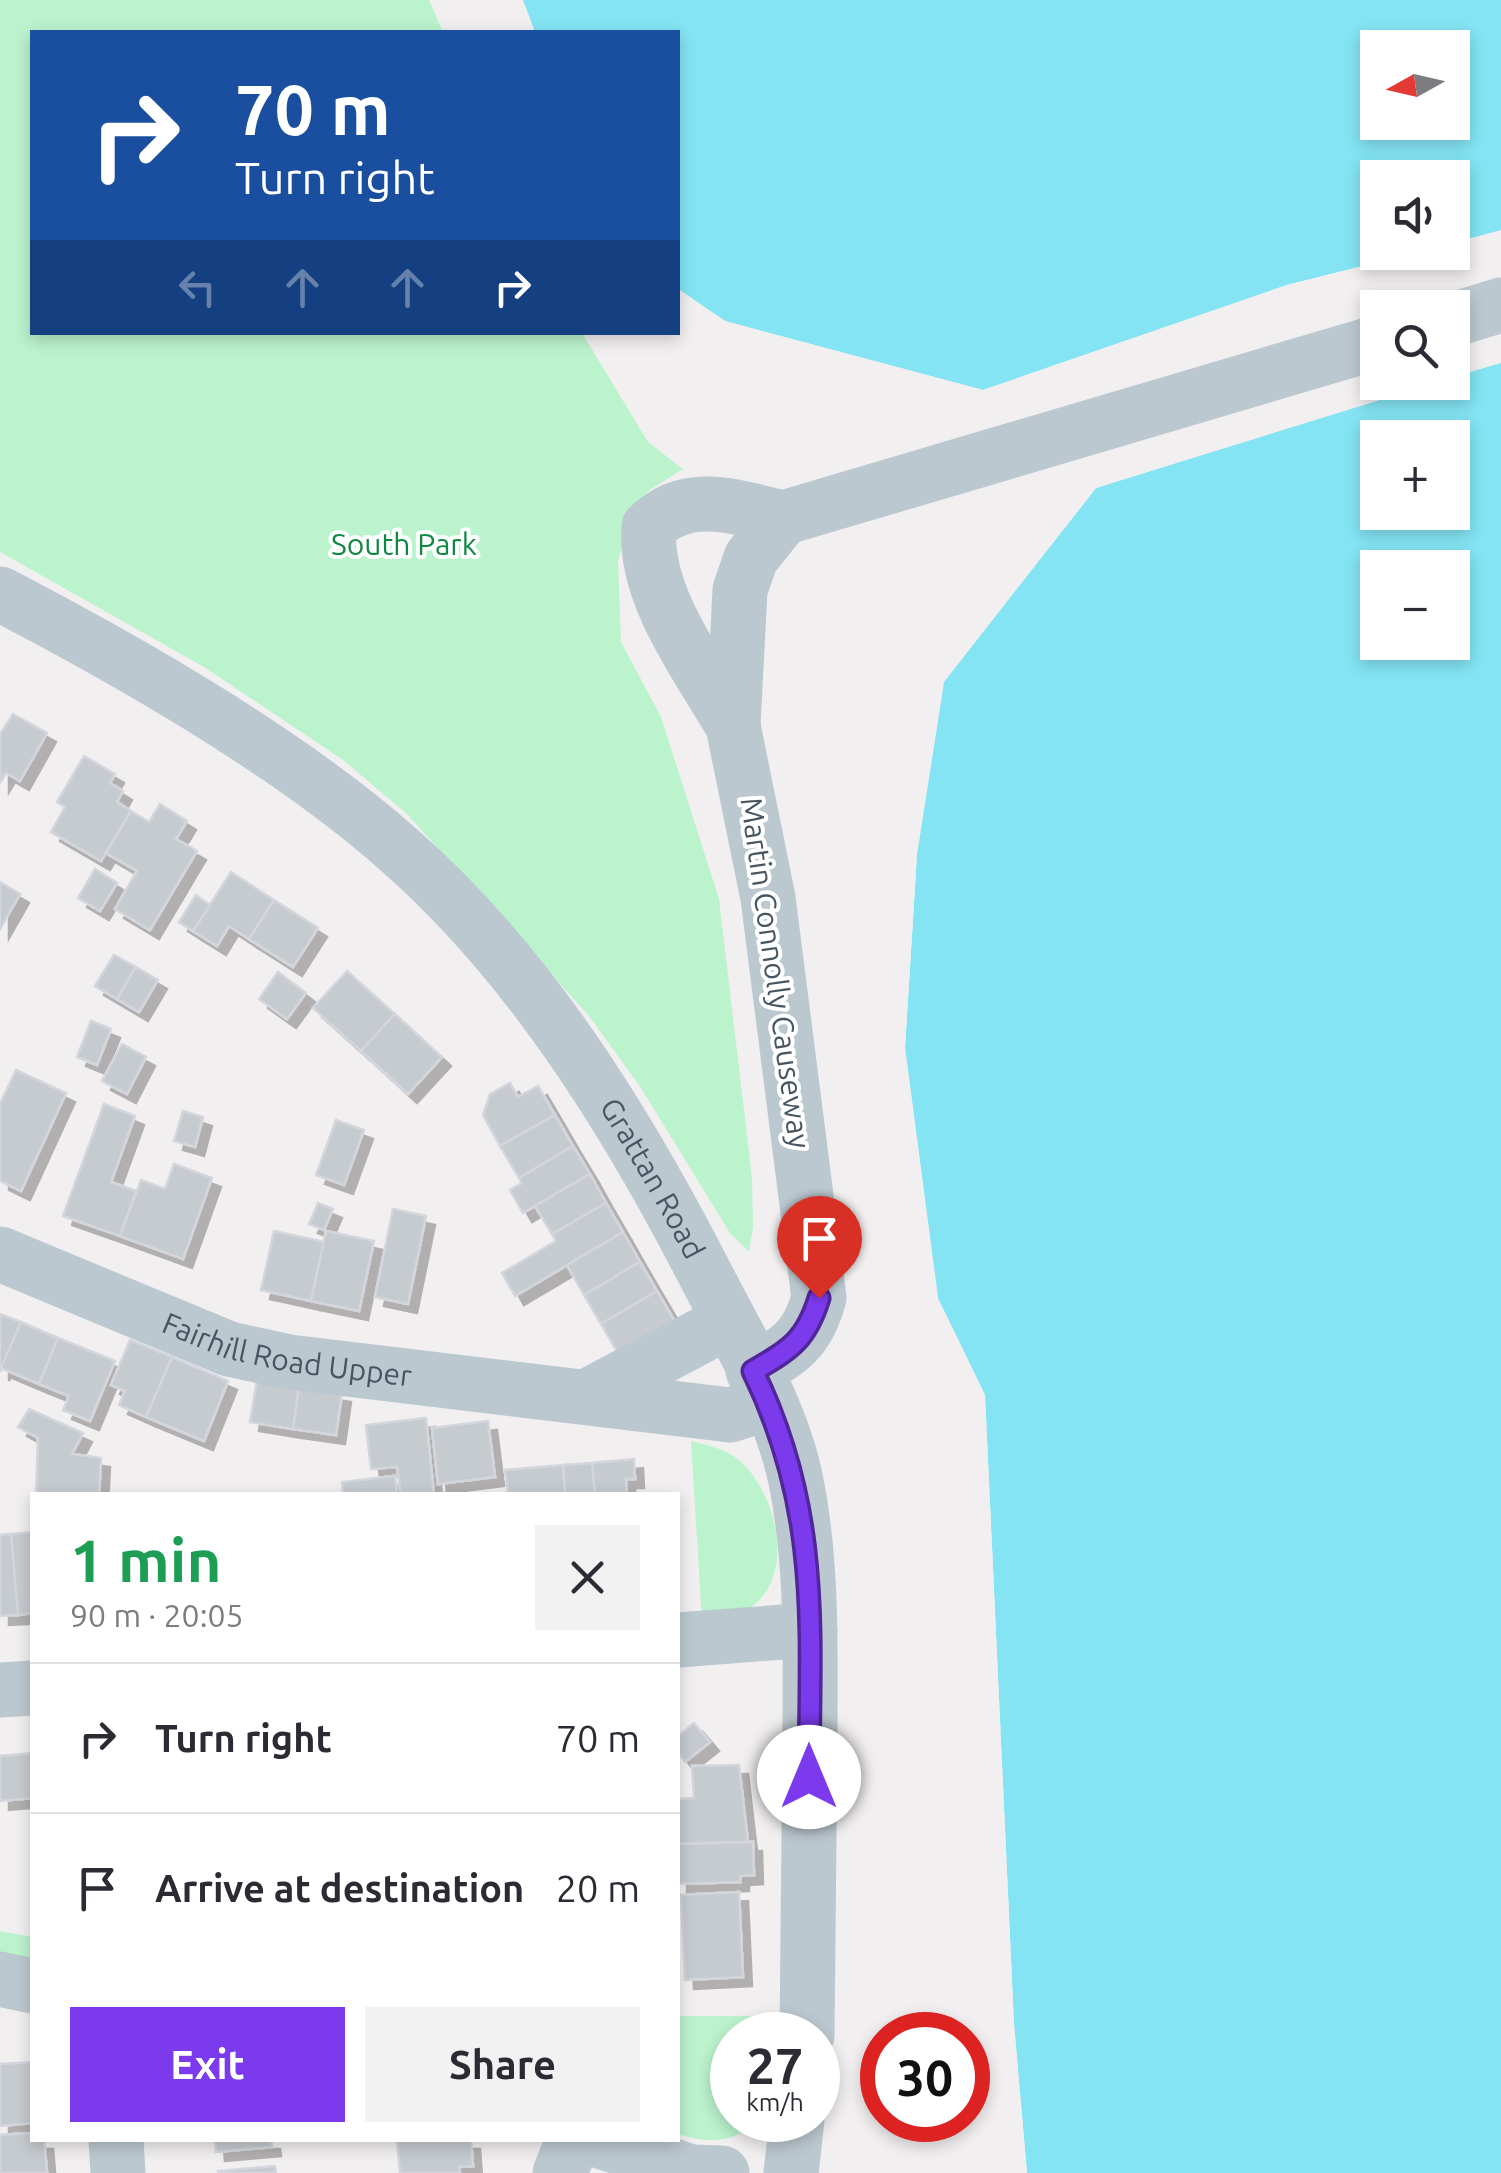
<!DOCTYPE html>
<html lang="en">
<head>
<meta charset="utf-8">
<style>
  :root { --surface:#fff; --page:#f2f2f3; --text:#2b2b33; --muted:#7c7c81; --line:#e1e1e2; --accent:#7c3aed }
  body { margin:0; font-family:Ubuntu,sans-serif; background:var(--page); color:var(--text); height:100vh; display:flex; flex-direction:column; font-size:38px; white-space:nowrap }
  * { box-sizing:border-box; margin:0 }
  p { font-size:32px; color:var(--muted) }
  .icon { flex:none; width:55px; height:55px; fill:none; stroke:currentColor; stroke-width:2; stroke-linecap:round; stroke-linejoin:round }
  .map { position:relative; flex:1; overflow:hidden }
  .side { position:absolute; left:30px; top:1492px; width:650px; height:650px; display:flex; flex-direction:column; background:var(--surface); border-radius:0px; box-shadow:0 5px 15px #0003 }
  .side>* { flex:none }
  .guide { position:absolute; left:30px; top:30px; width:650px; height:305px; border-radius:0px; box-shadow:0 5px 15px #0003; background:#1a4fa0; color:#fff; overflow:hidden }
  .needle { width:65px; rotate:262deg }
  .buttons { position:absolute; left:1360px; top:30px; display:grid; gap:20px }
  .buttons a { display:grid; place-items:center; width:110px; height:110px; border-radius:0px; background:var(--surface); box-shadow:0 5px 15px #0003; font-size:50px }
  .speed { position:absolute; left:710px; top:2012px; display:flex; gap:20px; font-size:50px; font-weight:700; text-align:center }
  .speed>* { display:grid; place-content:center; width:130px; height:130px; border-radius:50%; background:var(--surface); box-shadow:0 5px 15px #0003; line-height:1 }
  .speed small { font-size:25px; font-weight:400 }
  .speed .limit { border:15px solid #d22; background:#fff; color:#111 }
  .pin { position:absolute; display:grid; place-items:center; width:85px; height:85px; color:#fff; margin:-102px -42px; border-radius:50% 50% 50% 0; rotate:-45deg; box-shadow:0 0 10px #0007 }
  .pin .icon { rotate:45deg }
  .me { position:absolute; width:110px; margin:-55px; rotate:0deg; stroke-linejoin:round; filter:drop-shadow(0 0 8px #0008) }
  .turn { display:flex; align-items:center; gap:35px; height:210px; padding:0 40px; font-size:45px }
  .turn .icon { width:130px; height:130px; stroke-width:2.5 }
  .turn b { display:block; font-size:70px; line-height:85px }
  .lanes { display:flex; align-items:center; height:95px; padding:0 40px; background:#0003; justify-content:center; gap:50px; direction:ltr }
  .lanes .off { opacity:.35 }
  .round { display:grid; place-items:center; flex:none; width:105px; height:105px; border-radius:0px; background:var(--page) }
  .overview { display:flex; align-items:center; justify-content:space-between; height:170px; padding:0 40px }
  h1 { font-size:60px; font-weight:600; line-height:75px; color:#1e9e55 }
  .cta { display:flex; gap:20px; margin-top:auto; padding:20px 40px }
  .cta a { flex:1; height:115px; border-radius:0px; background:var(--accent); color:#fff; font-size:40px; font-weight:600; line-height:115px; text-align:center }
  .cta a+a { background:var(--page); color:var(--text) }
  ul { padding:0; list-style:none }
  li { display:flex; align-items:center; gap:30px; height:150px; padding:0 40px; border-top:2px solid var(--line) }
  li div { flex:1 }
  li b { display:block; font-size:38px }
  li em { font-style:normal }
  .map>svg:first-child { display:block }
  .green { fill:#bbf3cd }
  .water { fill:#84e4f3; fill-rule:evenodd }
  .pier { fill:#f2eff0 }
  .building { fill:#c6cbd0; stroke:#d3d6dc; stroke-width:2.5; filter:url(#shadow) }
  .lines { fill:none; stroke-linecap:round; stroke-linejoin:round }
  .minor { stroke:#bcc8d0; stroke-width:55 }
  .route-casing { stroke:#51269a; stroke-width:25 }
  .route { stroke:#7c3aed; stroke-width:18 }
  .labels { text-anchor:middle; stroke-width:8; stroke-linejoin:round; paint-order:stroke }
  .park-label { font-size:30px; fill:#0f8844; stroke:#fff }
  .street-label { font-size:30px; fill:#46555f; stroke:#fff }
</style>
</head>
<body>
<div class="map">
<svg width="1501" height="2173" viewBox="0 0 1501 2173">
  <defs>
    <filter id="shadow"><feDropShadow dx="9" dy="9" stdDeviation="0" flood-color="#0004"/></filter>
  </defs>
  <rect width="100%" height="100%" fill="#f2eff0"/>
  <g class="green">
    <path d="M0,0H429L443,32H32V332L582,333L648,442L683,469L648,491L632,513L618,561L621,642L661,717L719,899L752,1178L753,1227L749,1252L730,1233L641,1088L589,1016L407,814L343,760L204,667L0,552Z"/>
    <path d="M691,1441C708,1445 726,1449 740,1461C776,1493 796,1572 753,1606C738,1617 719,1618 702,1622Z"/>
    <path d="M0,1931L32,1937V1962L0,1956Z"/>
    <path d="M678,2016H779L777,2035H732V2120H759C738,2143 706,2144 678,2134Z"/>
  </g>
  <g class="water">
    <path d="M523,0H1501V230L1453,243L1452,178H1378V252L1414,253L1287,285L983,390L725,321L678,289V32H535ZM1378,48H1452V122H1378Z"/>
    <path d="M1501,363V2173H1027L1014,2024L985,1395L938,1299L905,1048L917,854L944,681L1096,488L1368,402L1435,383L1452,382L1453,377ZM1378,438H1452V512H1378ZM1378,568H1452V642H1378Z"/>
  </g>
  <g class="pier">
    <path d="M1419,252L1416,257L1289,290L983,395L723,326L678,295V289L725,321L983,390L1287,285Z"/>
    <path d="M1417,382L1435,383L1096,488L944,682L917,854L905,1048L938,1298L985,1395L1014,2024L1027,2173H1022L1009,2024L980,1396L934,1300L900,1049L912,854L939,680L1094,484Z"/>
  </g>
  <g class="building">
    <path d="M13,714L47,733L20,781L6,773L0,783V734Z"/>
    <path d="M84,756L115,774L110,783L123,791L117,802L131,811L101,861L51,832L65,807L57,802Z"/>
    <path d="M160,804L187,821L176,839L197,851L150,930L115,909L137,871L106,853L131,811L149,822Z"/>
    <path d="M95,869L117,883L100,911L78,898Z"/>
    <path d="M231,872L274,900L249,939L229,926L217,946L193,931Z"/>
    <path d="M0,882L20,894L0,929Z"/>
    <path d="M196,895L210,905L193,931L179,922Z"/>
    <path d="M274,900L318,928L293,967L249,939Z"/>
    <path d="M114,955L136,967L117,999L95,986Z"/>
    <path d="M136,967L158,980L139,1012L117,999Z"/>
    <path d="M347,971L395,1014L361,1051L313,1008Z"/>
    <path d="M278,972L306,993L287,1019L259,999Z"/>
    <path d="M395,1014L442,1057L408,1094L361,1051Z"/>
    <path d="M91,1021L111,1029L97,1065L77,1057Z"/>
    <path d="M122,1044L146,1057L127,1094L102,1081Z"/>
    <path d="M16,1070L66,1093L21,1191L0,1181V1104Z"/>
    <path d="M510,1083L518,1097L538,1086L555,1115L500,1146L483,1115L490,1094Z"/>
    <path d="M104,1104L135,1116L111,1182L136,1191L120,1236L63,1216Z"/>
    <path d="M183,1111L203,1117L195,1147L174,1141Z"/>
    <path d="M555,1115L573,1146L519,1178L500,1146Z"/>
    <path d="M336,1120L364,1130L344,1185L316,1175Z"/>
    <path d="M573,1146L590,1174L523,1213L510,1190L522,1183L519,1178Z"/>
    <path d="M174,1164L212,1178L183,1259L120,1236L141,1180L165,1189Z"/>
    <path d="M590,1174L606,1203L552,1234L535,1206Z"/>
    <path d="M318,1203L333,1209L324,1230L309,1224Z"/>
    <path d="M606,1203L623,1232L515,1296L502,1273L556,1241L552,1234Z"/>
    <path d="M393,1209L426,1216L408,1304L375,1297Z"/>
    <path d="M274,1231L324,1242L311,1301L261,1290Z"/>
    <path d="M326,1231L374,1241L359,1311L311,1301Z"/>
    <path d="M623,1232L640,1262L584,1295L567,1265Z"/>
    <path d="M640,1262L657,1291L601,1324L584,1295Z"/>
    <path d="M657,1291L674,1320L618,1353L601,1324Z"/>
    <path d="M0,1314L21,1322L0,1372Z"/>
    <path d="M21,1322L58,1338L39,1384L1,1368Z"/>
    <path d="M58,1338L115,1361L90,1421L63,1410L69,1396L39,1384Z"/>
    <path d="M130,1340L172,1357L146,1417L119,1405L125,1391L111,1385Z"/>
    <path d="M172,1357L228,1381L204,1441L146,1417Z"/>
    <path d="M257,1380L299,1386L293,1429L250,1422Z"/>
    <path d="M299,1386L342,1393L336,1435L293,1429Z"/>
    <path d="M29,1409L83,1433L72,1454L101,1458L99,1495H36L38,1438L18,1427Z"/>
    <path d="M426,1418L434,1495H401L397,1467L371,1469L366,1425Z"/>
    <path d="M488,1421L495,1477L438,1484L432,1428Z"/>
    <path d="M634,1459L635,1479H626L627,1495H595L592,1463Z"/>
    <path d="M592,1463L595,1495H565L563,1465Z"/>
    <path d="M563,1465L565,1495H508L505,1470Z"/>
    <path d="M395,1476L397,1495H343L342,1482Z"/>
    <path d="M32,1532V1613L18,1615L11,1534Z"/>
    <path d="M11,1534L18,1615L0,1616V1535Z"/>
    <path d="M694,1723L710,1742L685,1762L678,1752V1736Z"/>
    <path d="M32,1753V1798L0,1801V1756Z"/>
    <path d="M739,1765L748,1842L678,1844V1799L694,1798L692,1766Z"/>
    <path d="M753,1842L754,1875L740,1876V1882L678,1884V1844Z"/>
    <path d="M739,1892L743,1977L685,1980L681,1895Z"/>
    <path d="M32,2062V2123L0,2126V2064Z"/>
    <path d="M32,2133V2140H44L47,2173H0V2135Z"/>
    <path d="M215,2140H271L272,2147L216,2152Z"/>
    <path d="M397,2140H471L473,2166L459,2167L460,2173H400Z"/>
    <path d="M275,2166L276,2173H219L218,2171Z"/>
  </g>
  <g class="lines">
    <g class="minor">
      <path d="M1452,320L1501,305"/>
      <path id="s1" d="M0,594C129,661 291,754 399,850C528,963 624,1117 702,1268C736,1335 781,1407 796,1481C813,1566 810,1653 810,1739C809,1838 808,1936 807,2035"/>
      <path d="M733,726C700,669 643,595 649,527C688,489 735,507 783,518L1378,342"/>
      <path id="s2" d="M0,1254L229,1349L289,1362L730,1415L769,1403"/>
      <path d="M753,1371C791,1350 807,1340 819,1298L768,898L733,726L740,590L751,558L783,518"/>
      <path d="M588,1396L729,1321"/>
      <path d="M678,1640L810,1630"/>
      <path d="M0,1690L32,1688"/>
      <path d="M0,1979L32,1986"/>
      <path d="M116,2140L118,2173"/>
      <path d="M597,2140L691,2172L722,2173"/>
      <path d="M560,2173L573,2140"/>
      <path d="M791,2173L797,2120"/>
    </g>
  </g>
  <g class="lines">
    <g class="route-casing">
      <path id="route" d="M809,1777C810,1627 821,1511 753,1371C791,1349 806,1340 819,1298"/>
    </g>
    <use href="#route" class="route"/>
  </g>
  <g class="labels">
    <g class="park-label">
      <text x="404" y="555">South Park</text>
    </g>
    <g class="street-label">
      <text transform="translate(775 973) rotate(82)" y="10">Martin Connolly Causeway</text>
      <text dy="10" stroke="none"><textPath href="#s1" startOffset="892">Grattan Road</textPath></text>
      <text dy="10" stroke="none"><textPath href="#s2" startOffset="305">Fairhill Road Upper</textPath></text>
    </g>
  </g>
</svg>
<div class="buttons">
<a><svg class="needle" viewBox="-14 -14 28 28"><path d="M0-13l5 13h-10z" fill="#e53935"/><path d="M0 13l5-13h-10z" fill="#7c7c81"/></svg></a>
<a><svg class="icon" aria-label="sound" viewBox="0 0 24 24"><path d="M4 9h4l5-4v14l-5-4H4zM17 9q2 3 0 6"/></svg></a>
<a><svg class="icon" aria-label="search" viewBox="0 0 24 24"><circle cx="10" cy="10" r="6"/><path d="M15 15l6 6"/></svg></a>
<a>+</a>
<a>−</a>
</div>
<div class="speed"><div>27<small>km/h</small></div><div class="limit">30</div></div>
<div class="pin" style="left:819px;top:1298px;background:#d93025"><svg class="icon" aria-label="arrive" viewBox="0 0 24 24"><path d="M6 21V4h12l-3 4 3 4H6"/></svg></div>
<svg class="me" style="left:809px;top:1777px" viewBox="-20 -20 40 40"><circle r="19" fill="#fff"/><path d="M0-13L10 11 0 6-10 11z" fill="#7c3aed"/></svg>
<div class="guide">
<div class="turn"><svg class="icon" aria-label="right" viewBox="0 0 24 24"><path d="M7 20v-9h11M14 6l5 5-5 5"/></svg><div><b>70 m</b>Turn right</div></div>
<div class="lanes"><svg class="icon off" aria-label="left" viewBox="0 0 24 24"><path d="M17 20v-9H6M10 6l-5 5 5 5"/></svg><svg class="icon off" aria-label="ahead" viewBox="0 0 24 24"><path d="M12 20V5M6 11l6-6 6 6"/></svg><svg class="icon off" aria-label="ahead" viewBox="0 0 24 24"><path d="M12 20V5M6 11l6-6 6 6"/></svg><svg class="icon" aria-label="right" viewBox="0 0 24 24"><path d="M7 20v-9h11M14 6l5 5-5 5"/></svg></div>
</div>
<section class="side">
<div class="overview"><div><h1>1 min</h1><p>90 m · 20:05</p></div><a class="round"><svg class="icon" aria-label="close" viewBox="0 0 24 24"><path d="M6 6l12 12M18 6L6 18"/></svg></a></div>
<ul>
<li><svg class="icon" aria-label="right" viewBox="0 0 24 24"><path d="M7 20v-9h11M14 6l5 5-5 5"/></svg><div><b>Turn right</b></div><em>70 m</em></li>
<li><svg class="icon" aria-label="arrive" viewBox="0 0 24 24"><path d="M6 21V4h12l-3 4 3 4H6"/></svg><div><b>Arrive at destination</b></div><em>20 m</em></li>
</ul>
<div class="cta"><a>Exit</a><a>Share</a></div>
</section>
</div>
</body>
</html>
